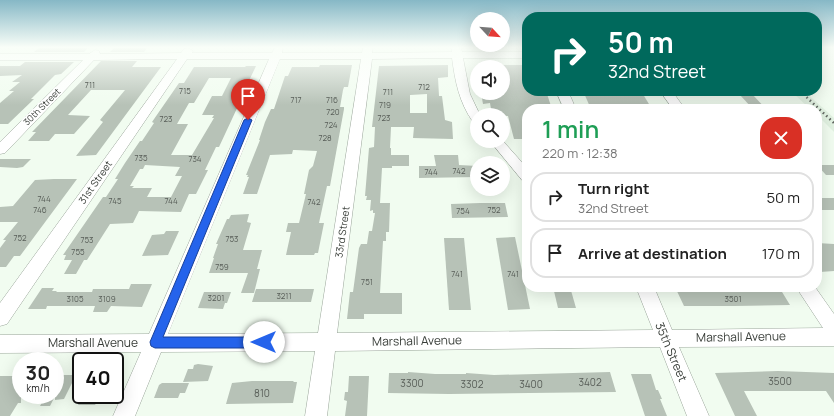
<!DOCTYPE html>
<html lang="en">
<head>
<meta charset="utf-8">
<style>
  :root { --surface:#fff; --page:#f2f2f2; --text:#222; --muted:#767676; --line:#e0e0e0 }
  body { margin:0; font-family:Manrope,sans-serif; background:var(--page); color:var(--text); height:100vh; display:flex; flex-direction:column; font-size:15px; white-space:nowrap }
  * { box-sizing:border-box; margin:0 }
  p { font-size:13px; color:var(--muted) }
  .icon { flex:none; width:22px; height:22px; fill:none; stroke:currentColor; stroke-width:2; stroke-linecap:round; stroke-linejoin:round }
  .map { position:relative; flex:1; overflow:hidden }
  .side { position:absolute; left:522px; top:104px; width:300px; height:188px; display:flex; flex-direction:column; background:var(--surface); border-radius:16px; box-shadow:0 4px 16px #0002 }
  .side>* { flex:none }
  .hud { position:absolute; left:522px; top:12px; width:300px; height:84px; border-radius:16px; box-shadow:0 4px 16px #0002; background:#00695c; color:#fff; overflow:hidden }
  .needle { width:26px; rotate:116deg }
  .controls { position:absolute; left:470px; top:12px; display:grid; gap:8px }
  .controls a { display:grid; place-items:center; width:40px; height:40px; border-radius:50%; background:var(--surface); box-shadow:0 4px 16px #0002; font-size:20px }
  .speed { position:absolute; left:12px; top:352px; display:flex; gap:8px; font-size:20px; font-weight:700; text-align:center }
  .speed>* { display:grid; place-content:center; width:52px; height:52px; border-radius:50%; background:var(--surface); box-shadow:0 4px 16px #0002; line-height:1 }
  .speed small { font-size:10px; font-weight:400 }
  .speed .limit { border:2px solid #111; border-radius:6px; background:#fff; color:#111 }
  .pin { position:absolute; display:grid; place-items:center; width:34px; height:34px; color:#fff; margin:-41px -17px; border-radius:50% 50% 50% 0; rotate:-45deg; box-shadow:0 0 4px #0007 }
  .pin .icon { rotate:45deg }
  .me { position:absolute; width:44px; margin:-22px; rotate:270deg; stroke-linejoin:round; filter:drop-shadow(0 0 3px #0008) }
  .turn { display:flex; align-items:center; gap:14px; height:84px; padding:0 20px; font-size:18px }
  .turn .icon { width:52px; height:52px; stroke-width:2.5 }
  .turn b { display:block; font-size:28px; line-height:34px }
  .round { display:grid; place-items:center; flex:none; width:42px; height:42px; border-radius:16px; background:var(--page) }
  .headline { display:flex; align-items:center; justify-content:space-between; height:68px; padding:0 20px }
  h1 { font-size:24px; font-weight:600; line-height:30px; color:#1e9e55 }
  ul { padding:0; list-style:none }
  li { display:flex; align-items:center; gap:12px; height:50px; margin:0 8px 6px; padding:0 12px; border:2px solid var(--line); border-radius:16px }
  li div { flex:1 }
  li b { display:block; font-size:15px }
  li em { font-style:normal }
  .map>svg:first-child { display:block }
  .built { fill:#e1f1e1 }
  .building { fill:#b7c2b7; fill-rule:evenodd }
  .lines { fill:none; stroke-linecap:round; stroke-linejoin:round }
  .minor-casing { stroke:#9aa59a; stroke-width:1 }
  .minor { fill:#fff; fill-rule:evenodd }
  .rail { stroke:#606660; stroke-width:2.5; stroke-dasharray:1.5 3; stroke-linecap:butt }
  .route { fill:#2563eb; stroke:#184099 }
  .labels { text-anchor:middle; stroke-width:3.5; stroke-linejoin:round; paint-order:stroke }
  .number-label { font-size:8px; fill:#585e58 }
  .far-street-label { font-size:9px; fill:#383d38; stroke:#fff }
  .street-label { font-size:10px; fill:#383d38; stroke:#fff }
  .near-number-label { font-size:10px; fill:#585e58 }
  .near-street-label { font-size:12px; fill:#383d38; stroke:#fff }
</style>
</head>
<body>
<div class="map">
<svg width="834" height="416" viewBox="0 0 834 416">
  <rect width="100%" height="100%" fill="#f1fcf0"/>
  <path class="built" d="M791,91H804L834,118V132L817,115V109H810Z"/>
  <g class="building">
    <path d="M40,47H89L84,52H34Z"/>
    <path d="M115,47H148L144,52H110Z"/>
    <path d="M101,61H137L132,67H161L96,155L76,156L103,122L100,120L125,90H91L68,115L90,116L74,134H55L49,141H28L36,132H32Z"/>
    <path d="M25,62H74L61,74L55,75L31,99H34L8,124H0V103L14,91H9L20,82H12L22,75L0,76V66H20Z"/>
    <path d="M320,65H352L348,87H344L343,90L340,107H344V109L330,186H327L319,223H324L318,253H315L314,255H286L291,232H286L288,223H299L306,194H304L309,170L313,166L317,151L295,150H293L292,154L270,155L257,194H243L249,177H247L248,175H246L260,140H259L265,122L271,109H274L285,76H288L292,67H319Z"/>
    <path d="M448,65V77L438,78L439,96H442L445,120L452,122L453,139L413,138L414,127H391L390,148H391V155H409V166H392V168H382L380,203H390L389,232H386V241H383L380,293H402V314H364V319H347L350,292H353L359,248L361,244H367L369,231H372L375,213H373V210L370,211L371,200H366L367,196H365L369,148L374,147L375,127H372L379,66ZM427,94V113H410V95Z"/>
    <path d="M503,65H527V91H546L552,109H527V139H514L508,116L492,115L490,103L483,104L481,93H503Z"/>
    <path d="M246,66H256L246,87H244L236,104H239L219,147H216L205,170H208L196,194H189L181,212L139,211L133,223L110,224L87,260H84L76,274H64L72,260H64L66,255H63L103,197H106L118,179H115L125,163L140,141H142L154,123L152,122L179,83H184L194,67H245ZM209,78H231L222,96H212L202,115H214L212,118H214L192,155H171L188,124H177L189,103H194ZM145,165L180,167L175,176H182L171,197H147L152,188H132L134,186H130L140,169H143Z"/>
    <path d="M583,91H641L652,109H591Z"/>
    <path d="M739,94H752L766,109H753Z"/>
    <path d="M434,155H458L459,165L477,166V177L419,178V166H436Z"/>
    <path d="M0,159H31L23,167L17,168L0,167Z"/>
    <path d="M817,165H834V175H826Z"/>
    <path d="M54,179H77L20,256H14L6,267H0V248L6,240H3L18,222H0V207L13,206L35,180Z"/>
    <rect x="817" y="198" width="17" height="12"/>
    <path d="M480,203H505L508,217L452,218L451,204Z"/>
    <path d="M249,214L247,222L251,223L243,250H262L257,269H260L254,293H241L248,273H209L214,258H213L218,244H216L227,219H229L231,215Z"/>
    <path d="M166,231H179L168,255L142,256L152,235L164,234Z"/>
    <path d="M515,237L530,309L508,310L496,238Z"/>
    <path d="M444,238H464L471,310H449Z"/>
    <path d="M817,243L834,244V271L820,272L817,268Z"/>
    <path d="M131,284H152L142,307L111,306L107,312H93L95,306H47L46,309H28L42,288H54L52,291H57L56,292H92L93,289H129Z"/>
    <path d="M553,287H570L576,308H558Z"/>
    <path d="M675,287H692L694,291H764L761,287H779L790,305L734,306H684Z"/>
    <path d="M256,289H314L311,302H252Z"/>
    <path d="M204,292H231L227,303H225L223,309L198,308Z"/>
    <path d="M198,364L213,366L208,381L183,382L188,369H193L194,365Z"/>
    <path d="M778,371L834,373V403L826,391H744L757,416H735L715,373Z"/>
    <path d="M408,372L435,374H466V373L494,375L610,372L616,392L449,394L388,393L389,373H408Z"/>
    <path d="M631,374H651L656,390H658L662,399H660L667,416H645Z"/>
    <path d="M55,375H76L64,399L55,400V396L50,406H40L46,395H55Z"/>
    <path d="M0,376H21V403H18L10,416H0Z"/>
    <path d="M349,376H369L367,416H345L347,401L344,400L345,392H348Z"/>
    <path d="M252,381H294L293,382H297L293,403L226,404L232,383Z"/>
    <path d="M162,383H189L185,393H180L178,398H154L159,385Z"/>
    <path d="M83,395H101L95,405H78Z"/>
  </g>
  <g class="lines">
    <g class="minor-casing">
      <g id="minor">
        <path d="M275,47H283L282,53H362L363,47H373L372,53L452,52L451,47H461L462,52H527V58H463L470,94L480,115H477V123L473,122C459,102 455,81 452,58L372,59L337,333L653,330L636,287H654L672,330L823,328L796,287H815L834,314V346L679,347L709,416H687L660,347L335,351L327,416H305L315,351L161,352L135,416H113L141,352L0,353V335L149,334L269,59H187L7,324L0,326V303L177,59L94,60L5,153L0,154V142L83,60H0V54H89L95,50L99,51L100,54L181,53L184,49L188,48L193,51L192,53H272ZM280,59H361L318,333L168,334Z"/>
        <path d="M556,91H568L576,109H564Z"/>
        <path d="M660,91H672L685,109H673Z"/>
        <path d="M490,141H503L527,168V182L522,180Z"/>
      </g>
    </g>
    <use href="#minor" class="minor"/>
    <path class="rail" d="M800,91L834,123"/>
  </g>
  <linearGradient id="sky" x2="0" y2="1"><stop stop-color="#86b8c6"/><stop offset="0.45" stop-color="#f9fef8"/><stop offset="1" stop-color="#f9fef8" stop-opacity="0"/></linearGradient>
  <rect width="834" height="105" fill="url(#sky)"/>
  <path class="route" d="M248,118L252,120L163,337H264L268,339L270,342L268,346L264,348H155L151,346L150,342L244,120Z"/>
  <g class="labels">
    <g class="number-label">
      <text x="90" y="88">711</text>
      <text x="424" y="90">712</text>
      <text x="185" y="94">715</text>
      <text x="388" y="95">711</text>
      <text x="296" y="103">717</text>
      <text x="332" y="103">716</text>
      <text x="385" y="108">719</text>
      <text x="333" y="115">720</text>
      <text x="384" y="121">723</text>
      <text x="166" y="122">723</text>
      <text x="331" y="128">724</text>
      <text x="325" y="141">728</text>
      <text x="141" y="161">735</text>
      <text x="195" y="162">734</text>
      <text x="459" y="174">742</text>
      <text x="431" y="175">744</text>
      <text x="44" y="202">744</text>
      <text x="115" y="204">745</text>
      <text x="171" y="204">744</text>
      <text x="314" y="205">742</text>
      <text x="40" y="213">746</text>
      <text x="494" y="213">752</text>
      <text x="463" y="214">754</text>
      <text x="20" y="241">752</text>
      <text x="232" y="242">753</text>
      <text x="87" y="243">753</text>
      <text x="78" y="255">755</text>
      <text x="222" y="270">759</text>
      <text x="457" y="277">741</text>
      <text x="513" y="277">741</text>
      <text x="367" y="285">751</text>
      <text x="284" y="299">3211</text>
      <text x="216" y="301">3201</text>
      <text x="75" y="302">3105</text>
      <text x="107" y="302">3109</text>
      <text x="733" y="302">3501</text>
    </g>
    <g class="far-street-label">
      <text transform="translate(42 107) rotate(-45)" y="3">30th Street</text>
    </g>
    <g class="street-label">
      <text transform="translate(95 182) rotate(-55)" y="4">31st Street</text>
      <text transform="translate(342 232) rotate(-82)" y="4">33rd Street</text>
    </g>
    <g class="near-number-label">
      <text x="780" y="385">3500</text>
      <text x="590" y="386">3402</text>
      <text x="412" y="387">3300</text>
      <text x="472" y="388">3302</text>
      <text x="531" y="388">3400</text>
      <text x="262" y="397">810</text>
    </g>
    <g class="near-street-label">
      <text transform="translate(741 337) rotate(-1)" y="4">Marshall Avenue</text>
      <text transform="translate(417 341) rotate(-1)" y="4">Marshall Avenue</text>
      <text x="93" y="347">Marshall Avenue</text>
      <text transform="translate(671 352) rotate(67)" y="4">35th Street</text>
    </g>
  </g>
</svg>
<div class="controls">
<a><svg class="needle" viewBox="-14 -14 28 28"><path d="M0-13l5 13h-10z" fill="#e53935"/><path d="M0 13l5-13h-10z" fill="#767676"/></svg></a>
<a><svg class="icon" aria-label="sound" viewBox="0 0 24 24"><path d="M4 9h4l5-4v14l-5-4H4zM17 9q2 3 0 6"/></svg></a>
<a><svg class="icon" aria-label="search" viewBox="0 0 24 24"><circle cx="10" cy="10" r="6"/><path d="M15 15l6 6"/></svg></a>
<a><svg class="icon" aria-label="layers" viewBox="0 0 24 24"><path d="M12 4l9 5-9 5-9-5zM3 14l9 5 9-5"/></svg></a>
</div>
<div class="speed"><div>30<small>km/h</small></div><div class="limit">40</div></div>
<div class="pin" style="left:248px;top:120px;background:#d93025"><svg class="icon" aria-label="arrive" viewBox="0 0 24 24"><path d="M6 21V4h12l-3 4 3 4H6"/></svg></div>
<svg class="me" style="left:264px;top:342px" viewBox="-20 -20 40 40"><circle r="19" fill="#fff"/><path d="M0-13L10 11 0 6-10 11z" fill="#2563eb"/></svg>
<div class="hud">
<div class="turn"><svg class="icon" aria-label="right" viewBox="0 0 24 24"><path d="M7 20v-9h11M14 6l5 5-5 5"/></svg><div><b>50 m</b>32nd Street</div></div>
</div>
<section class="side">
<div class="headline"><div><h1>1 min</h1><p>220 m · 12:38</p></div><a class="round" style="background:#d93025;color:#fff"><svg class="icon" aria-label="close" viewBox="0 0 24 24"><path d="M6 6l12 12M18 6L6 18"/></svg></a></div>
<ul>
<li><svg class="icon" aria-label="right" viewBox="0 0 24 24"><path d="M7 20v-9h11M14 6l5 5-5 5"/></svg><div><b>Turn right</b><p>32nd Street</p></div><em>50 m</em></li>
<li><svg class="icon" aria-label="arrive" viewBox="0 0 24 24"><path d="M6 21V4h12l-3 4 3 4H6"/></svg><div><b>Arrive at destination</b></div><em>170 m</em></li>
</ul>
</section>
</div>
</body>
</html>
